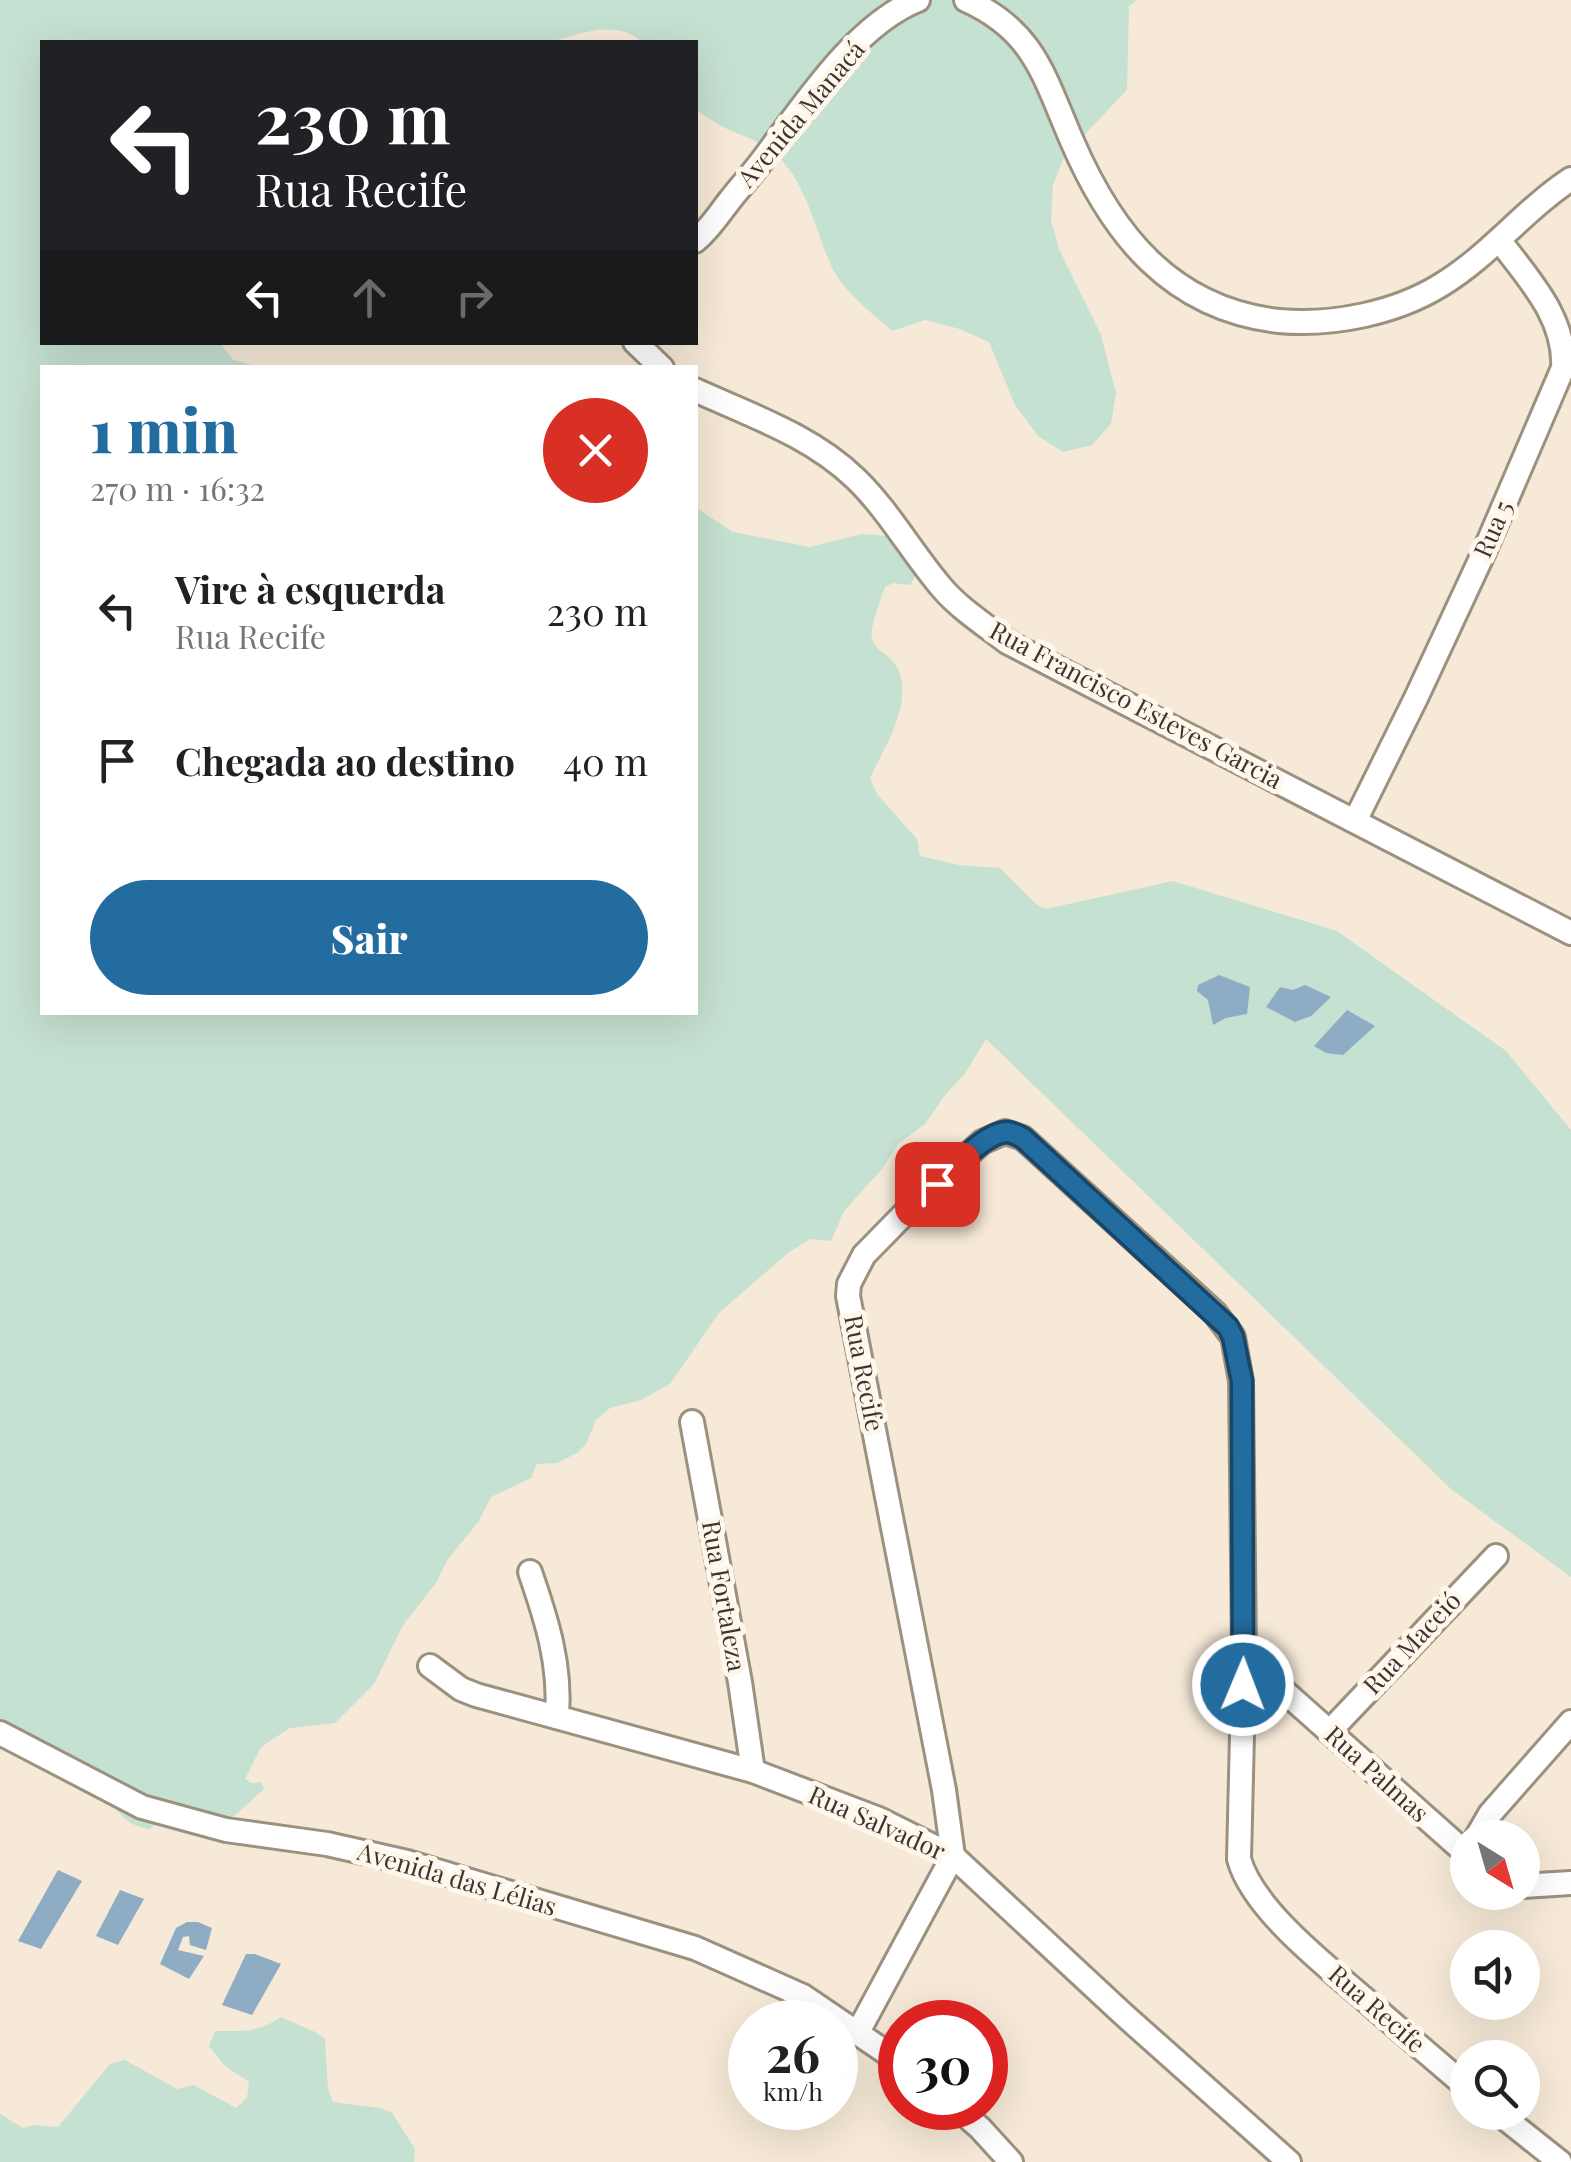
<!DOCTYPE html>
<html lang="pt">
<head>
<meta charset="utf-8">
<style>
  :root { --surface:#fff; --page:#f6f6f6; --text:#202124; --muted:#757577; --accent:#236ca0 }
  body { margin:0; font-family:"Playfair Display",serif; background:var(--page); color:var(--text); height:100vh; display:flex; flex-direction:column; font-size:38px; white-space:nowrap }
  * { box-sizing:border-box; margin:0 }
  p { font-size:32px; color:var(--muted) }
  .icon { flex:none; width:55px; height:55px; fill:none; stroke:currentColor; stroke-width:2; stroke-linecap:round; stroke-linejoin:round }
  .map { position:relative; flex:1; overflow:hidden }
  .drawer { position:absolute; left:40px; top:365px; width:658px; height:650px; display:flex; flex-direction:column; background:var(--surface); border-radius:0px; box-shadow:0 10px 40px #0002 }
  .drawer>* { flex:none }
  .guide { position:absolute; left:40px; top:40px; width:658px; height:305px; border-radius:0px; box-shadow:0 10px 40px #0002; background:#202124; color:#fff; overflow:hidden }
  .needle { width:65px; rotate:143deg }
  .controls { position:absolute; left:1450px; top:1820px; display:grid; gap:20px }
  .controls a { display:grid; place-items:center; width:90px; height:90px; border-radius:50%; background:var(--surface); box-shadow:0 10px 40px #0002; font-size:50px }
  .speed { position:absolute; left:728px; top:2000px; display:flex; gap:20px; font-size:50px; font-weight:700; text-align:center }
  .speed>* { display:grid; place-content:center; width:130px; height:130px; border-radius:50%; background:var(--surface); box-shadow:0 10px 40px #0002; line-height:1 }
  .speed small { font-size:25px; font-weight:400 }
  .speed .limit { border:15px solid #d22; background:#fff; color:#111 }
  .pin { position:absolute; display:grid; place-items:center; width:85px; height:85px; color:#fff; margin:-42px; border-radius:20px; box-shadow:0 5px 15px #0006 }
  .me { position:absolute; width:110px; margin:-55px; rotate:1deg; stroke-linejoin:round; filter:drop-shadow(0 0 8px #0008) }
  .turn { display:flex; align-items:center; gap:35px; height:210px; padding:0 50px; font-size:45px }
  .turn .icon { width:130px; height:130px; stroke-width:2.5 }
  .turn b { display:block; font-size:70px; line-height:85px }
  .lanes { display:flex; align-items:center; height:95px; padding:0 50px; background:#0003; justify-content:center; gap:50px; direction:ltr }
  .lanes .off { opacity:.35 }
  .round { display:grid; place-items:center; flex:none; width:105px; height:105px; border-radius:52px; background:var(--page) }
  .overview { display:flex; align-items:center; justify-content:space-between; height:170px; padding:0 50px }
  h1 { font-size:60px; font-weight:800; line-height:75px; color:var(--accent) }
  .action { display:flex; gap:20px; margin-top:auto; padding:20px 50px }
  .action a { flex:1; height:115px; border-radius:60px; background:var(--accent); color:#fff; font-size:40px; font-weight:800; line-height:115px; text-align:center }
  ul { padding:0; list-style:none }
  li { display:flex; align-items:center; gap:30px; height:150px; padding:0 50px }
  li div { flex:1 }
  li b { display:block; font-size:38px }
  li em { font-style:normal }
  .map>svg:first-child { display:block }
  .green { fill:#c5e1d1 }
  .water { fill:#8eacc3 }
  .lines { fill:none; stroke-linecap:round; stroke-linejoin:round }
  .minor-casing { stroke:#9c907f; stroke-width:28 }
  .minor { stroke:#fff; stroke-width:22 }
  .route-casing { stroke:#174668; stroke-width:25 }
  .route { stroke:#236ca0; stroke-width:18 }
  .labels { text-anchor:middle; stroke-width:10; stroke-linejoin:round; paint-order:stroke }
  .street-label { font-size:25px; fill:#3b362f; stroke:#fff7ec }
</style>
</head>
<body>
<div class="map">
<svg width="1571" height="2162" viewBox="0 0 1571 2162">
  <rect width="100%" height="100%" fill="#f6e9d7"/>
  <g class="green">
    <path d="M0,0H1137L1129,6L1127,90L1065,155L1053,185L1051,220L1059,249L1101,335L1116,393L1111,424L1092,445L1063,452L1038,436L1015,405L989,342L960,329L925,320L892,331C870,311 842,291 830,263C815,229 805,179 775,154C760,140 739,135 721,126C712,121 703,115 695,109V42H642C617,19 581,33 552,42H42V342L220,343L233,360L260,367L42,368V1012H695V507L733,532L810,547L861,534L900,537L918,572L910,585L893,583L885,587C881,598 869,629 872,639C877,656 898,653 902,683C906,715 883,750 870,778L877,794L917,839L920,856L959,865L1000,868L1036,904L1046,909L1173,881L1337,931L1506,1051L1571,1130V1577L1451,1489L986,1039L964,1075L945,1095L925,1124L898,1144L882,1169L844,1211L831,1241L811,1239L789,1252L719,1313L670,1384L641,1400L610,1408L596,1420L586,1444L577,1453L557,1463L537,1464L531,1478L491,1497L479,1521L448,1559L436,1583L403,1625L374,1684L335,1723L290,1728L261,1747L245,1779L251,1783L261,1782L264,1789L234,1816L213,1821L166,1818L149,1829C119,1824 115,1804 98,1785C86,1772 20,1744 0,1735Z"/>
    <path d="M281,2017L315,2032L325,2039L328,2088L333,2102L380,2108L392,2113L415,2149L414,2162H0V2114L23,2128L34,2125L58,2127L110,2064L125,2060L177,2089L194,2085L236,2108L247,2098L249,2082L225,2066L209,2046L215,2031C244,2031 257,2033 281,2017Z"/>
  </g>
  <g class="water">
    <path d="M1219,975L1250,987L1247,1014L1226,1018L1213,1025L1208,1000L1197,991L1198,985Z"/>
    <path d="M1305,985L1331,997L1311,1016L1295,1022L1266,1007L1280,987L1293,990Z"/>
    <path d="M1347,1010L1375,1026L1343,1055L1326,1053L1314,1046Z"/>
    <path d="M58,1870L82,1881L41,1949L18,1941Z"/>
    <path d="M120,1890L144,1899L118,1945L96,1936Z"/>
    <path d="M187,1922H198L212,1928L206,1950L190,1945L189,1936L183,1937L178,1950L204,1956L189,1979L160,1964L176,1928Z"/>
    <path d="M246,1954H255L281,1964L252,2015L222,2005Z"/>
  </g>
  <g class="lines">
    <g class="minor-casing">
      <g id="minor">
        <path d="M966,0C1035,31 1044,77 1072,141C1112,234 1171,309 1279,321C1332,326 1396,313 1441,285C1489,256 1524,210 1571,179"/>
        <path d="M695,241C709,230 719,214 730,200C741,186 753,173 764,158C803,106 856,24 918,0"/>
        <path d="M635,342L662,368"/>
        <path d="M695,390C750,415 812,436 856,479C889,511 912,553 942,588C960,609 985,625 1007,642L1571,933"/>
        <path d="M1355,821L1416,698L1484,552L1563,368C1566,318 1528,278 1499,240"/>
        <path d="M692,1422L740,1682L753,1771"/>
        <path d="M530,1572C547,1621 561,1665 557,1717"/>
        <path d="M1244,1651L1286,1693L1468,1855"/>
        <path d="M430,1666L461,1689L476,1695L753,1771L879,1819L953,1856L1123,2014L1289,2162"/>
        <path d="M1330,1731L1496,1556"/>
        <path d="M0,1733L142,1807L226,1830L327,1844L407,1862L695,1948L803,1996L900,2062"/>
        <path d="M1476,1838L1490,1814L1571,1722"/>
        <path d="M1522,1886L1571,1883"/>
        <path d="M858,2032L953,1856L944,1790L848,1296L849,1284L864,1255L914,1204L982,1142L1005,1132L1023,1138L1215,1313L1233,1337L1241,1381L1244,1651L1239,1859C1253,1910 1328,1967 1368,2002C1401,2031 1434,2059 1468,2088"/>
        <path d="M957,2108L980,2128L1011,2162"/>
        <path d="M1497,2112L1560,2162"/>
      </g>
    </g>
    <use href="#minor" class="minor"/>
  </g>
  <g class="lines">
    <g class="route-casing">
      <path id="route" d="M937,1184C953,1169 986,1131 1008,1132C1013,1133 1018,1135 1023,1138L1228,1327L1233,1337L1242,1381L1243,1685"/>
    </g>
    <use href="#route" class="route"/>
  </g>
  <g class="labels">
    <g class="street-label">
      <text transform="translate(801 114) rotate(-50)" y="9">Avenida Manacá</text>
      <text transform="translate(1493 529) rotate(-66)" y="9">Rua 5</text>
      <text transform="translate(1136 705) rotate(28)" y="9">Rua Francisco Esteves Garcia</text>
      <text transform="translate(864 1373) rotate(79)" y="9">Rua Recife</text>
      <text transform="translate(724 1596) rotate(80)" y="9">Rua Fortaleza</text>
      <text transform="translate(1412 1643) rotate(-47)" y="9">Rua Maceió</text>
      <text transform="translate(1377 1774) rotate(42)" y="9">Rua Palmas</text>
      <text transform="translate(877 1823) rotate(24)" y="9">Rua Salvador</text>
      <text transform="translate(457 1879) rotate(16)" y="9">Avenida das Lélias</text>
      <text transform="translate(1377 2009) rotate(41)" y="9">Rua Recife</text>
    </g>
  </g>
</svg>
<div class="controls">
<a><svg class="needle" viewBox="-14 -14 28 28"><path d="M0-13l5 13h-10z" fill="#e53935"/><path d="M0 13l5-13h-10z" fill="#757577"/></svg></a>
<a><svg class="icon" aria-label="sound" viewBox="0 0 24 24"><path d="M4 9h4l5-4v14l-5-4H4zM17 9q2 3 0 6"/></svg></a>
<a><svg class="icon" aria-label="search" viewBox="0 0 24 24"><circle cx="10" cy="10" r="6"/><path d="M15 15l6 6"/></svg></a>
</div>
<div class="speed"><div>26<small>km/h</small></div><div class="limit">30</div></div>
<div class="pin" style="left:937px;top:1184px;background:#d93025"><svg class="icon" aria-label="arrive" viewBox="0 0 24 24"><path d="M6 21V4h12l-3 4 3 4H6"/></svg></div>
<svg class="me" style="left:1243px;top:1685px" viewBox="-20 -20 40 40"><circle r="17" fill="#236ca0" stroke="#fff" stroke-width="3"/><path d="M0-11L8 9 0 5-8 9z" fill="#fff"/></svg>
<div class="guide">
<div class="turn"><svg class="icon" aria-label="left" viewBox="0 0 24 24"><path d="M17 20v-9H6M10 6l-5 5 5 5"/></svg><div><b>230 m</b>Rua Recife</div></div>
<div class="lanes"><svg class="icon" aria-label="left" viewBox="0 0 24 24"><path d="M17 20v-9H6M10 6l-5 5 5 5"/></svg><svg class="icon off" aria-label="ahead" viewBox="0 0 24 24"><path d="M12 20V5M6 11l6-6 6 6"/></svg><svg class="icon off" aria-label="right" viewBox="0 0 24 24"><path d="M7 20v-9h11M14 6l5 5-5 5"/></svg></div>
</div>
<section class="drawer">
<div class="overview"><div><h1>1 min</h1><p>270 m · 16:32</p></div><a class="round" style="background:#d93025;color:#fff"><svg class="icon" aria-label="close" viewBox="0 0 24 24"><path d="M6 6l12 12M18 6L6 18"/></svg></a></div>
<ul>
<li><svg class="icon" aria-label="left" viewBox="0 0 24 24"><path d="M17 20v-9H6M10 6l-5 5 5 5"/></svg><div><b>Vire à esquerda</b><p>Rua Recife</p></div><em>230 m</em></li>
<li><svg class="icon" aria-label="arrive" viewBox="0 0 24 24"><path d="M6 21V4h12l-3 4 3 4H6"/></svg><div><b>Chegada ao destino</b></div><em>40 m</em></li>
</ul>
<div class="action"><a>Sair</a></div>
</section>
</div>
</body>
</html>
